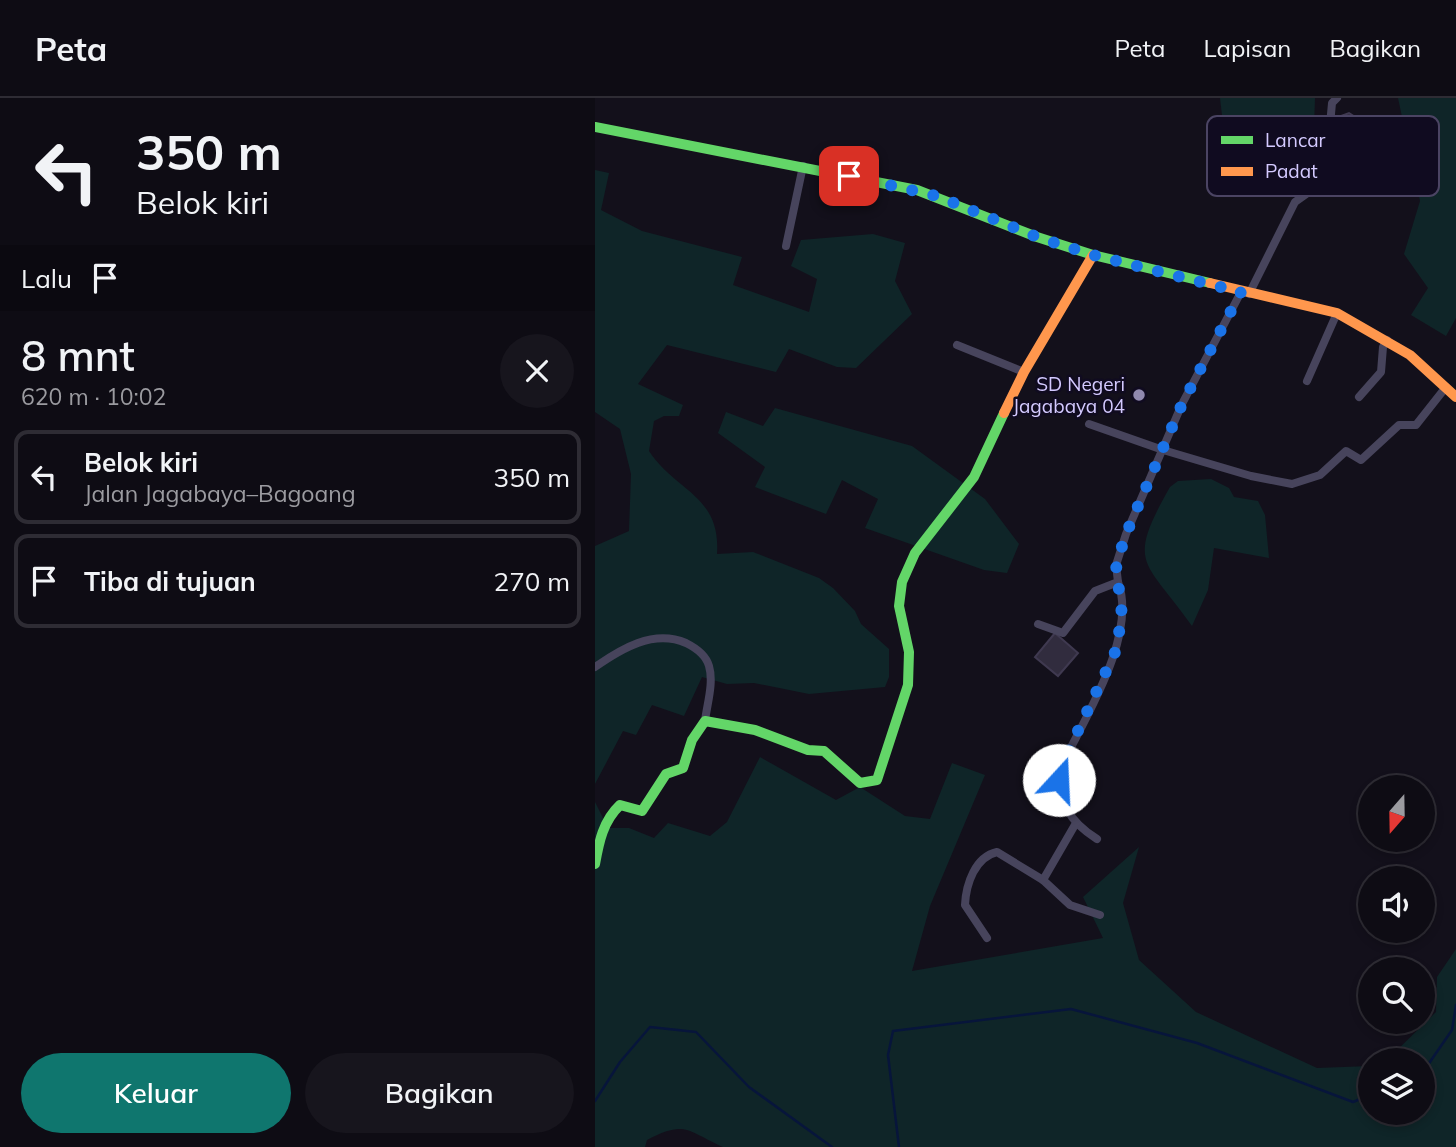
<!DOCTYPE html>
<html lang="id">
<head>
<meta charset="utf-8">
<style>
  :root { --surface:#0e0c14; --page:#17151d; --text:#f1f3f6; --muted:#9b9ba0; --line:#2e2c34; --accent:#0f766e }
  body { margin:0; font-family:Mulish,sans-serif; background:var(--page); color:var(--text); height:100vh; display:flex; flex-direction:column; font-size:26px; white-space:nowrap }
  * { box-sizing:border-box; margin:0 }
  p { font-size:23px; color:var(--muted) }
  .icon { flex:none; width:38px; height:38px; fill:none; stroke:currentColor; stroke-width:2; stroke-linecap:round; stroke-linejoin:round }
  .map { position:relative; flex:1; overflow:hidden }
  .details { display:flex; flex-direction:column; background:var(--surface); width:595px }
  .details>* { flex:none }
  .guide { background:#0e0c14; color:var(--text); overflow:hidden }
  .needle { width:46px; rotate:200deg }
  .tools { position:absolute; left:763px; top:677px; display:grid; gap:14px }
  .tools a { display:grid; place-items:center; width:77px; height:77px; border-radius:50%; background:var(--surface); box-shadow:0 4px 10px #0003,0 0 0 2px var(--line); font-size:35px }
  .pin { position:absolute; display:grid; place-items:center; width:60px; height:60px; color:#fff; margin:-30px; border-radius:14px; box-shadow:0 4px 10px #0006 }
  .me { position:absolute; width:77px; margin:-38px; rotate:20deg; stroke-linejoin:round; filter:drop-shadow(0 0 5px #0008) }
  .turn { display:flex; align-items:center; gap:24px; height:147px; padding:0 21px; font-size:32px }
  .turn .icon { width:91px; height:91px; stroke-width:2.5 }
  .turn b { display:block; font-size:49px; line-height:60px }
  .then { display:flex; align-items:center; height:66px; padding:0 21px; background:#0003; gap:14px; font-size:26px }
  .round { display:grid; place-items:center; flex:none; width:74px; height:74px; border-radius:37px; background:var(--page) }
  .headline { display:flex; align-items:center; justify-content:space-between; height:119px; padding:0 21px }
  h1 { font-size:42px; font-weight:600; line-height:52px }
  .primary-button { display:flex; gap:14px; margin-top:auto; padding:14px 21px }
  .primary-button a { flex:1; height:80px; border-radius:42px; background:var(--accent); color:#fff; font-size:28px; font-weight:600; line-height:80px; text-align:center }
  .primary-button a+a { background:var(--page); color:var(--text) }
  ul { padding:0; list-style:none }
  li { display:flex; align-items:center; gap:21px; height:94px; margin:0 14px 10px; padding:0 7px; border:4px solid var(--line); border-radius:14px }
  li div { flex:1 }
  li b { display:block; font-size:26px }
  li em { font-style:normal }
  header { display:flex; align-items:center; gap:42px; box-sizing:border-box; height:98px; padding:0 35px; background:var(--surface); border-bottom:2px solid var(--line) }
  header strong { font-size:33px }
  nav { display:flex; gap:38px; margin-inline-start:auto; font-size:24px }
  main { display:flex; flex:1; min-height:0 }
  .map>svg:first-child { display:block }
  .green { fill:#0f2528 }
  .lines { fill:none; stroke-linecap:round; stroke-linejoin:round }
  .stream { stroke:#07153b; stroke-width:2.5 }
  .building { fill:#312c3e; stroke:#3f3950; stroke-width:2 }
  .street { stroke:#47445c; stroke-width:8 }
  .fast { stroke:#63d668; stroke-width:10 }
  .slow { stroke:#ff974d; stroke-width:10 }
  .route { stroke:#1a73e8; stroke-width:12; stroke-dasharray:0 21.6 }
  .poi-dot { fill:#9089af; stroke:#100b20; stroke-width:2.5 }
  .labels { text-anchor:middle; stroke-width:5; stroke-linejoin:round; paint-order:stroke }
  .poi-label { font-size:19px; fill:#d4caff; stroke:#100b20; text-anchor:end }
  .key { fill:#100b20; stroke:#4b4463; stroke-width:2 }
  .key-label { font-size:19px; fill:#d4caff }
</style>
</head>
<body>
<header>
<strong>Peta</strong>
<nav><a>Peta</a><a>Lapisan</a><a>Bagikan</a></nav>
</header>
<main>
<section class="details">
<div class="guide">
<div class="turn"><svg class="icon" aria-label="left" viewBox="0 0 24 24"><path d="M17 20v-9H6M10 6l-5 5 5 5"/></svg><div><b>350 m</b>Belok kiri</div></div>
<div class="then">Lalu<svg class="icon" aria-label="arrive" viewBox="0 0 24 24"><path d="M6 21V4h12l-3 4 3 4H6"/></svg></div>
</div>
<div class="headline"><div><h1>8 mnt</h1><p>620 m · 10:02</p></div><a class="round"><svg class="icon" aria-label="close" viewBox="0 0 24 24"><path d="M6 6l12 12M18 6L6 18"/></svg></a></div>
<ul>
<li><svg class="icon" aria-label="left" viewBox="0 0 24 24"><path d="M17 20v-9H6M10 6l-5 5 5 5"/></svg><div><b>Belok kiri</b><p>Jalan Jagabaya–Bagoang</p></div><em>350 m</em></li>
<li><svg class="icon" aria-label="arrive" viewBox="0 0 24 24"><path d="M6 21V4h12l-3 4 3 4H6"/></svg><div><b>Tiba di tujuan</b></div><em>270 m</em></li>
</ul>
<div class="primary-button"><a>Keluar</a><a>Bagikan</a></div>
</section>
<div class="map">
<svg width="861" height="1049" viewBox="0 0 861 1049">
  <rect width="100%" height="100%" fill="#13101b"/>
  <g class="green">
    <path d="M625,0H720L719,29L726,71L720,86L706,89L695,87L640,57L628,26Z"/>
    <path d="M803,0H861V220L851,238L816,217L833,190L809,156L825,103Z"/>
    <path d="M0,72L14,75L6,112L47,133L147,159L138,187L214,214L222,181L196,168L206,142L278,136L310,145L300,183L317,216L261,270L242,269L194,251L181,274L72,247L43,286L88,307L84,318H69L59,323L54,353C81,394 126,397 122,456L158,454L224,480L238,490L260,513L266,526L294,551V579L290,589L214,596L159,585L132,586L107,579L89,618L57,607L41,637L28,633L0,686V448L34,433L36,376L25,331L0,314Z"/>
    <path d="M180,310L317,348L390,401L424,446L412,475L389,472L270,430L283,401L247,382L231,416L160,389L170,369L123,335L131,314L168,328Z"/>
    <path d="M616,381L634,390L639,399L663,403L670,417L674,460L619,450L613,492L597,528C550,461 530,468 575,389L583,383Z"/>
    <path d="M165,659L241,702L265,689L310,718L335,721L357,665L390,677L335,808L317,873L508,840L488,799L544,749L528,805L544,862L601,914L722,970L775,968V1015H828V962H792L841,914L842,879L861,851V1049H128C91,1032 90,1022 52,1042L50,1049H0V704L13,730H34L59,740L73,725L115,738L132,724Z"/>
  </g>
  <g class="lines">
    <g class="stream">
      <path d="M828,974L857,932L861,907"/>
      <path d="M0,1003L25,964L55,929L101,934L154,989L237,1049"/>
      <path d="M304,1049L293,957L298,933L476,911L602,945L758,1004L775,997"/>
    </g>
  </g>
  <g class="building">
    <path d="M754,15L768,24L757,42L737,29L743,19Z"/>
    <path d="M460,535L483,555L463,578L440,559Z"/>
  </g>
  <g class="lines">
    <g class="street">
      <path d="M734,38L737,5L742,0"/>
      <path d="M191,148L208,68"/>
      <path d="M654,196L700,104L721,89L734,38L762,47"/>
      <path d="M362,247L429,274"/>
      <path d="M712,283L742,215"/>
      <path d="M764,299L786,274L788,249L792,242"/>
      <path d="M494,326L568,352L656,378L697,386L725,377L751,353L766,362L804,327H821L851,289"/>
      <path d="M443,526L468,535L500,493L523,484L521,467L531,436L587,306L646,194"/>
      <path d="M0,569C26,551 58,531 91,545C101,550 111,557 114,568C119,585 112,606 110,623"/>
      <path d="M502,741C475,724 461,703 466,669C489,621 543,538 523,484"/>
      <path d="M448,782L475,807L505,817"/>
      <path d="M392,840L370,807C371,786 380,759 402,754L448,782L481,725"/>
    </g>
    <g class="fast">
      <path d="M0,29L322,92L442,139L498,157L615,185"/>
      <path d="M0,766C4,744 8,723 25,707L47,713L71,676L88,670L97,642L110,623L160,632L213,652L229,653L265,685L282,682L313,587L314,554L304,508L307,484L320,455L379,379L409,315"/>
    </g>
    <g class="slow">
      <path d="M615,185L742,215L815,257L861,299"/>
      <path d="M409,315L429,274L498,157"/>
    </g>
  </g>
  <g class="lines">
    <path class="route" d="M254,78L342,98L442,139L498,157L646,194L587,306L531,436L521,467L527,517L521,552L466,669L464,682"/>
  </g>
  <circle class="poi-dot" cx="544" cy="297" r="7"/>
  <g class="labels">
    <g class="poi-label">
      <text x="530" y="293">SD Negeri<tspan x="530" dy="22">Jagabaya 04</tspan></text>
    </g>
  </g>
  <rect x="612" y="18" width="232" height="80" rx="10" class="key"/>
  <rect x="626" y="38" width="32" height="8" fill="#63d668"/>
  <rect x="626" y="69" width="32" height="9" fill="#ff974d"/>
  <g class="key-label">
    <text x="670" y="49">Lancar</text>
    <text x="670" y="80">Padat</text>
  </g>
</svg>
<div class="tools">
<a><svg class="needle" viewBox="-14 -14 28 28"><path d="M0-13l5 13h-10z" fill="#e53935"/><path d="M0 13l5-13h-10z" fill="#9b9ba0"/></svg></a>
<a><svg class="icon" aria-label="sound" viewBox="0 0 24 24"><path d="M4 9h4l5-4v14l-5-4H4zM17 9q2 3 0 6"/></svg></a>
<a><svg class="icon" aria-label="search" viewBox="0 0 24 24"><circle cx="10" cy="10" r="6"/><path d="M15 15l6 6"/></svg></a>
<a><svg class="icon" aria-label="layers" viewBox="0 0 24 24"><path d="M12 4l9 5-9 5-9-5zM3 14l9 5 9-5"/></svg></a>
</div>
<div class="pin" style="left:254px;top:78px;background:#d93025"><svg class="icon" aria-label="arrive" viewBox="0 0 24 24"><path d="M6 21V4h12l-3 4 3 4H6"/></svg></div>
<svg class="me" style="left:464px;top:682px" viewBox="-20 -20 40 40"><circle r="19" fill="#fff"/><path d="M0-13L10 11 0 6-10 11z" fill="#1a73e8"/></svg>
</div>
</main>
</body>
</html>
